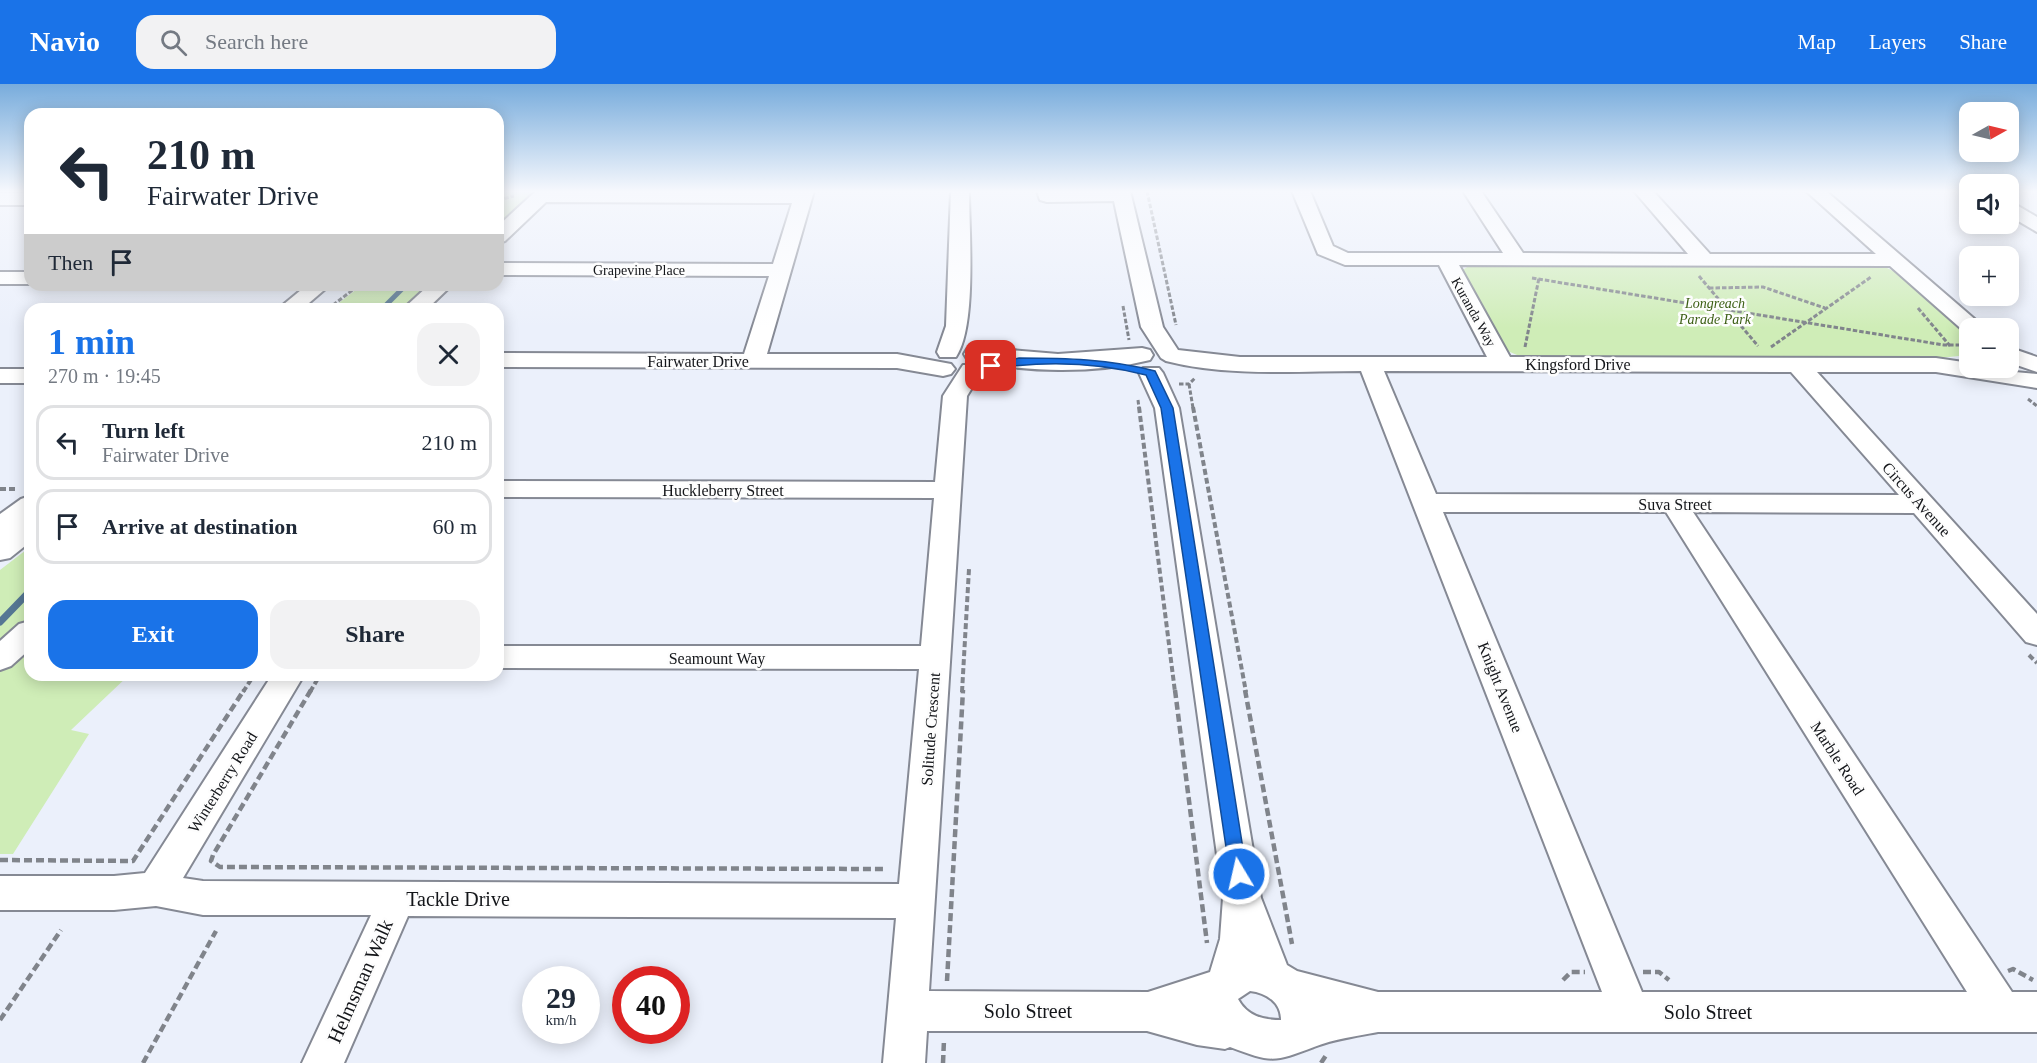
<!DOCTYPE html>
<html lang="en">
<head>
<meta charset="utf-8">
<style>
  :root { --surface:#fff; --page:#f2f2f3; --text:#1f2937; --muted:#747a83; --line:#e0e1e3; --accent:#1a73e8 }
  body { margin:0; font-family:"Times New Roman",serif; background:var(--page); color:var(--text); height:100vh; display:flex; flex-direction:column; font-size:22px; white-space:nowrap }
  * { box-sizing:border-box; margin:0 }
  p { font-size:20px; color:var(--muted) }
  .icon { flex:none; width:33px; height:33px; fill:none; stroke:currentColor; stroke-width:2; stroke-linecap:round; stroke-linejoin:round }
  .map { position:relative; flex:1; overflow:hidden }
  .side { position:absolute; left:24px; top:219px; width:480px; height:378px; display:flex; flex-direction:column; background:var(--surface); border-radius:18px; box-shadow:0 3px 15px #0003 }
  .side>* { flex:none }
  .guide { position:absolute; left:24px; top:24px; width:480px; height:183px; border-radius:18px; box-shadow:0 3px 15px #0003; background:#fff; color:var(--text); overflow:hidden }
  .needle { width:39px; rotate:82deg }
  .buttons { position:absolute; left:1959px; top:18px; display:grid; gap:12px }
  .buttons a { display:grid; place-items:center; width:60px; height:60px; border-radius:12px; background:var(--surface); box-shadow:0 3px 15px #0003; font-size:30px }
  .speed { position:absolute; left:522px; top:882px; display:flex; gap:12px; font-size:30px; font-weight:700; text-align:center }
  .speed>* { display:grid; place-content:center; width:78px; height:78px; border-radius:50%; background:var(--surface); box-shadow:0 3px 15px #0003; line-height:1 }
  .speed small { font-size:15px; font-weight:400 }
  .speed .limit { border:9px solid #d22; background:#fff; color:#111 }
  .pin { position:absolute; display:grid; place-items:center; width:51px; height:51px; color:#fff; margin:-26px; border-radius:12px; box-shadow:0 3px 9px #0006 }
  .me { position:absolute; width:66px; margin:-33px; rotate:351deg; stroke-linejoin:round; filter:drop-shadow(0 0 4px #0008) }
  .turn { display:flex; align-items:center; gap:21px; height:126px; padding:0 24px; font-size:27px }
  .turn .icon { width:78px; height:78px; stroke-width:2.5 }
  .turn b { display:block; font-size:42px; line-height:51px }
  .then { display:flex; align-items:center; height:57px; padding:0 24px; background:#0003; gap:12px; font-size:22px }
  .round { display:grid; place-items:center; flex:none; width:63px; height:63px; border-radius:18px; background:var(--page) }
  .head { display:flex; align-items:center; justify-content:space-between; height:102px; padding:0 24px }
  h1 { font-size:36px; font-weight:700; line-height:45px; color:var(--accent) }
  .primary-button { display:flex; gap:12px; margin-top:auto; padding:12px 24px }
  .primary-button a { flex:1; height:69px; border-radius:18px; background:var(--accent); color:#fff; font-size:24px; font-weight:700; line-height:69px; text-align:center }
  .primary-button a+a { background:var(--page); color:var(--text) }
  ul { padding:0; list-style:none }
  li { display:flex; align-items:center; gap:18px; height:75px; margin:0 12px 9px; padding:0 12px; border:3px solid var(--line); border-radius:18px }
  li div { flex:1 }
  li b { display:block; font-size:22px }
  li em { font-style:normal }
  header { display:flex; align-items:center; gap:36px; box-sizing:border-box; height:84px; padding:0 30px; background:var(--accent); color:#fff }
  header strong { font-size:28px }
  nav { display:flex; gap:33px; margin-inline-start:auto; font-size:21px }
  .search { width:420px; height:54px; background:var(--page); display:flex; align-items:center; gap:15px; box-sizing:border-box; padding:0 21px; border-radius:18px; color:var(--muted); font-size:22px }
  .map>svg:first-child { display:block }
  .green { fill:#cfedb7 }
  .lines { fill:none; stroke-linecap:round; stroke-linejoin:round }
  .stream-far1 { stroke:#557794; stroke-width:5 }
  .stream { stroke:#557794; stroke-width:7 }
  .minor-casing { stroke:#858994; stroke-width:4 }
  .path-far2 { stroke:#80848b; stroke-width:3; stroke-dasharray:4.5 2; stroke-linecap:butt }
  .path-far1 { stroke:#80848b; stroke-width:4; stroke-dasharray:6 3; stroke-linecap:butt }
  .path { stroke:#80848b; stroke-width:4.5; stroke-dasharray:8 4; stroke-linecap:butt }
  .minor { fill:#fff; fill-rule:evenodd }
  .route { fill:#1a73e8; stroke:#114b97; stroke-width:1.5 }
  .labels { text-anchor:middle; stroke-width:5; stroke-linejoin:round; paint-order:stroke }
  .far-street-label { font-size:14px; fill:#131519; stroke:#fdfdfd }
  .far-park-label { font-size:14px; font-style:italic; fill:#3b5e13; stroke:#fdfdfd }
  .street-label { font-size:16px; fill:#131519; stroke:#fdfdfd }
  .near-street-label { font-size:20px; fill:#131519; stroke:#fdfdfd }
</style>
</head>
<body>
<header>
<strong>Navio</strong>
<div class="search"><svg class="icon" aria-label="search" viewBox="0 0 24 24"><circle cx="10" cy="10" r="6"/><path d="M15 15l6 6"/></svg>Search here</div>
<nav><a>Map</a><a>Layers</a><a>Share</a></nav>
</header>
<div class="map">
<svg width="2037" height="979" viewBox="0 0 2037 979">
  <rect width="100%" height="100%" fill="#ebf0fb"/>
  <g class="green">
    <path d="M498,107H538L498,145Z"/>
    <path d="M1472,180L1879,181C1909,190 1950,233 1969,257V271L1939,274L1522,273L1505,266L1461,187Z"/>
    <path d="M362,201H433L404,225H331Z"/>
    <path d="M30,463V591H129L71,646L89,650L13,770H0V486Z"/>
  </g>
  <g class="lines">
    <path class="stream-far1" d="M382,225L406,201"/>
    <path class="stream" d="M0,538L30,507"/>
    <g class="minor-casing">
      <g id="minor">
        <path d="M536,107H814L767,270H897L951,280L955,285L951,290L943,292L897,284L498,283V269L744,270L769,192L498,191V179L773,180L792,119L546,118L505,157L498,159V142Z"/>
        <path d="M951,107H969C969,147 977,242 956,273H940L937,268L946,242Z"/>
        <path d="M1037,107H1130L1163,243L1178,266L1240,273H1487L1439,181H1345L1318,170L1292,107H1310L1333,162L1348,169H1503L1463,107H1481L1523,169L1688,170L1634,107H1653L1710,170H1876L1806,107H1826L1985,244H1970V249H1966L1890,182L1459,181L1510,273L1936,274L1970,279V284H2007L2015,288L2037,290V304L1936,288H1817L2037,530V561L2026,558L1914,429L1693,428L2012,908H2037V948H1378C1357,952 1334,955 1314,963C1274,978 1272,979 1230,963L1225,965L1197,961L1147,947H927L925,979H883L896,834L408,832L344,979H302L371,831H203L156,822L114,826H0V792H114L145,789L272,591H304L183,794L203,797L899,800L919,585L498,584V562H921L934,414L498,413V397L935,398L943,312L963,281H979L983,286L967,312L929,907L1148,908L1210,888L1220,855L1223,814L1155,324L1139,289L1143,284H1159L1163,289L1179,324L1261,814L1287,881L1297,887L1378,908H1602L1361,287C1297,287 1229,293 1166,277L1161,274L1141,243L1114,117L1047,118L1040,116ZM1384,287L1791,288L1899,411L1436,410ZM1443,428H1666L1967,908H1642ZM1250,907C1266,909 1281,918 1281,936C1263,936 1247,932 1238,915Z"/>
        <rect x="0" y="109" width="30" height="12"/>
        <path d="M2008,116L2037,133V148L2008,131Z"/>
        <rect x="0" y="188" width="30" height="12"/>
        <path d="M307,201H330L302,225H278Z"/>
        <path d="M429,201H452L427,225H403Z"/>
        <path d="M975,263L1058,270L1142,264L1150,266L1153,271L1150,276C1094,290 1023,289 967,275L964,270L967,265Z"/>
        <path d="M2008,263L2037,273V288L2008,278Z"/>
        <rect x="0" y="285" width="30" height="14"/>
        <path d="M30,412V458L10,474L0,476V430L21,415Z"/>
        <path d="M30,537V565L11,582L0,586V557L19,540Z"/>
      </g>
    </g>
    <g class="path-far2">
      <path d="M1147,107L1176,241"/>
      <path d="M498,116L514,112"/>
      <path d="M1699,192L1758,262"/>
      <path d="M1532,194L1944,261H1966"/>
      <path d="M37,202L144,201"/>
      <path d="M1709,204L1763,203L1825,224"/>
      <path d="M1123,222L1129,256"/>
      <path d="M1918,224L1950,262"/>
      <path d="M328,225L359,201"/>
      <path d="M1525,263L1539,194"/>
      <path d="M1771,263L1871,193"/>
      <path d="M1179,300H1189L1195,294"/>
      <path d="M1189,300L1193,324"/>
      <path d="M2028,315L2037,322"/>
      <path d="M1138,316L1139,324"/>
    </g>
    <g class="path-far1">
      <path d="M1139,323L1175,608"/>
      <path d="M1193,323L1246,608"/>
      <path d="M0,405H17"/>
      <path d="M2029,571L2037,579"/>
      <path d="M320,591L490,592"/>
      <path d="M243,608L254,591"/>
      <path d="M310,608L320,591"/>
      <path d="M962,608L969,485"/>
    </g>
    <g class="path">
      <path d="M311,606L213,771L211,777L220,783L885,785"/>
      <path d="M1175,606L1207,859"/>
      <path d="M1245,606L1292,860"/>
      <path d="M0,776L133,777L244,606"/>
      <path d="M2008,887L2013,885L2033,896"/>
      <path d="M1643,888H1659L1669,896"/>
      <path d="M1563,896L1571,888H1585"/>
      <path d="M947,897L963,606"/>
      <path d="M0,936L61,846"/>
      <path d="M143,979L216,847"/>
      <path d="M943,979L944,956"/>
      <path d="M1321,979L1327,970"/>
    </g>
    <use href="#minor" class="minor"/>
  </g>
  <linearGradient id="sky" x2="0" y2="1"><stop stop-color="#78acdc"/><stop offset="0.44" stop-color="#f6f8fd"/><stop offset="1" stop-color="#f6f8fd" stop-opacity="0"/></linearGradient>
  <rect width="2037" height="244" fill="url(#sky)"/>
  <path class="route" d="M1019,274C1065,274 1109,275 1155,287L1173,324L1247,790L1245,796L1239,798L1233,796L1230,790L1161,324L1146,291C1096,278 1041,277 991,285L985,282Z"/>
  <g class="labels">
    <g class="far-street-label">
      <text x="639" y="191">Grapevine Place</text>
      <text transform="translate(1474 228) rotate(61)" y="5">Kuranda Way</text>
    </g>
    <g class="far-park-label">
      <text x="1715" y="224">Longreach<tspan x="1715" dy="16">Parade Park</tspan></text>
    </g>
    <g class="street-label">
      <text x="698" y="283">Fairwater Drive</text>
      <text x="1578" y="286">Kingsford Drive</text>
      <text x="723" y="412">Huckleberry Street</text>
      <text transform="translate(1917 415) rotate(48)" y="6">Circus Avenue</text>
      <text x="1675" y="426">Suva Street</text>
      <text x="717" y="580">Seamount Way</text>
      <text transform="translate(1501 603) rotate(68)" y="6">Knight Avenue</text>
      <text transform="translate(930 645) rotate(-86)" y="6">Solitude Crescent</text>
      <text transform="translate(1838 674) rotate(57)" y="6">Marble Road</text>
      <text transform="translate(222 698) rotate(-58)" y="6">Winterberry Road</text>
    </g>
    <g class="near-street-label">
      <text x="458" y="822">Tackle Drive</text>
      <text transform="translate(360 897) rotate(-66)" y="7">Helmsman Walk</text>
      <text x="1028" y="934">Solo Street</text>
      <text x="1708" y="935">Solo Street</text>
    </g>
  </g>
</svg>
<div class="buttons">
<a><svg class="needle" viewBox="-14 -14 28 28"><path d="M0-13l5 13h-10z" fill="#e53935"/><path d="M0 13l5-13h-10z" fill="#747a83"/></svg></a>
<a><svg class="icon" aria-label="sound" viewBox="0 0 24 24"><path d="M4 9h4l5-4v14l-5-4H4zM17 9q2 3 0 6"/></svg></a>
<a>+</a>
<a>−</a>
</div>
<div class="speed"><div>29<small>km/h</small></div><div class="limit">40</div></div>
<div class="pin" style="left:991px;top:282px;background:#d93025"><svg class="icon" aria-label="arrive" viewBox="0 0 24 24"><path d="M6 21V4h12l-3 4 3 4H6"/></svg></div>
<svg class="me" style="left:1239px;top:790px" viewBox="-20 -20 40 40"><circle r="17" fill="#1a73e8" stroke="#fff" stroke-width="3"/><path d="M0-11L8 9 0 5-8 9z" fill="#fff"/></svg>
<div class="guide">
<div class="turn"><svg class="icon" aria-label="left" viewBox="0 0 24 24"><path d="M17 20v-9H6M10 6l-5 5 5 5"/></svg><div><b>210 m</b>Fairwater Drive</div></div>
<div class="then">Then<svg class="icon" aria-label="arrive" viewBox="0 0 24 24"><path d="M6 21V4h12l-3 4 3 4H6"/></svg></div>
</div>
<section class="side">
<div class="head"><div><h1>1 min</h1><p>270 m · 19:45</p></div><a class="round"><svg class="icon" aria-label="close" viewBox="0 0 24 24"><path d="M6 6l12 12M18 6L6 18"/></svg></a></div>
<ul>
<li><svg class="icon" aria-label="left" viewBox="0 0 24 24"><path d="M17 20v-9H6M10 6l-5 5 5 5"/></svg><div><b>Turn left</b><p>Fairwater Drive</p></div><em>210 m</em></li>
<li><svg class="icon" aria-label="arrive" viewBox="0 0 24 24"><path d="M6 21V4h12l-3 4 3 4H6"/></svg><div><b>Arrive at destination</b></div><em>60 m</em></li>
</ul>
<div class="primary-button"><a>Exit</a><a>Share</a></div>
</section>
</div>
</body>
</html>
